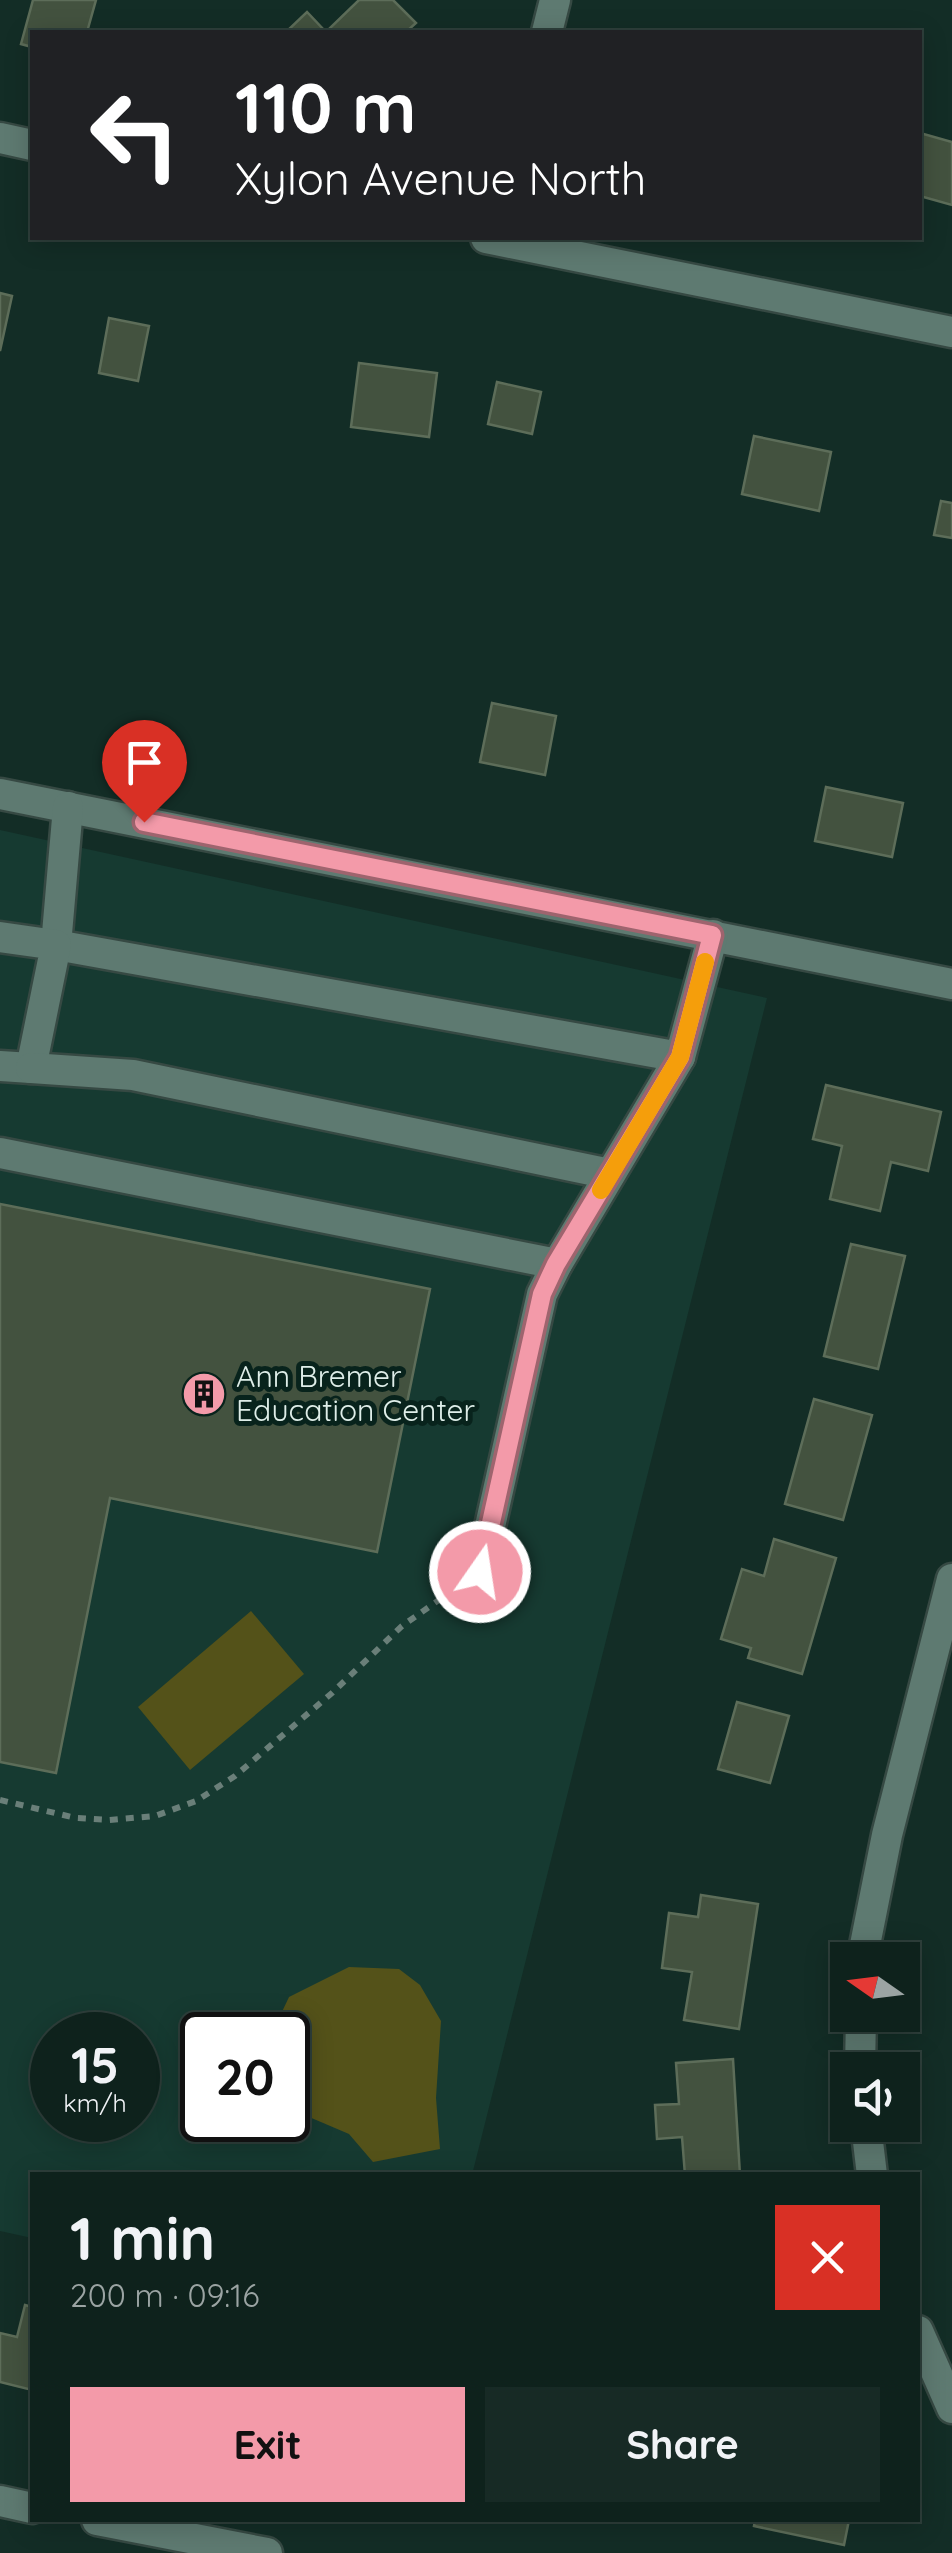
<!DOCTYPE html>
<html lang="en">
<head>
<meta charset="utf-8">
<style>
  :root { --surface:#0e221c; --page:#172a25; --text:#f1f3f6; --muted:#9ba4a3; --line:#2e3f3b; --accent:#f39aa9 }
  body { margin:0; font-family:Quicksand,sans-serif; background:var(--page); color:var(--text); height:100vh; display:flex; flex-direction:column; font-size:38px; white-space:nowrap }
  * { box-sizing:border-box; margin:0 }
  p { font-size:32px; color:var(--muted) }
  .icon { flex:none; width:55px; height:55px; fill:none; stroke:currentColor; stroke-width:2; stroke-linecap:round; stroke-linejoin:round }
  .map { position:relative; flex:1; overflow:hidden }
  .panel { position:absolute; left:30px; top:2172px; width:890px; height:350px; display:flex; flex-direction:column; background:var(--surface); border-radius:0px; box-shadow:0 5px 25px #0003,0 0 0 2px var(--line) }
  .panel>* { flex:none }
  .banner { position:absolute; left:30px; top:30px; width:892px; height:210px; border-radius:0px; box-shadow:0 5px 25px #0003,0 0 0 2px var(--line); background:#202124; color:#fff; overflow:hidden }
  .needle { width:65px; rotate:284deg }
  .fabs { position:absolute; left:830px; top:1942px; display:grid; gap:20px }
  .fabs a { display:grid; place-items:center; width:90px; height:90px; border-radius:0px; background:var(--surface); box-shadow:0 5px 25px #0003,0 0 0 2px var(--line); font-size:50px }
  .speed { position:absolute; left:30px; top:2012px; display:flex; gap:20px; font-size:50px; font-weight:700; text-align:center }
  .speed>* { display:grid; place-content:center; width:130px; height:130px; border-radius:50%; background:var(--surface); box-shadow:0 5px 25px #0003,0 0 0 2px var(--line); line-height:1 }
  .speed small { font-size:25px; font-weight:400 }
  .speed .limit { border:5px solid #111; border-radius:15px; background:#fff; color:#111 }
  .pin { position:absolute; display:grid; place-items:center; width:85px; height:85px; color:#fff; margin:-102px -42px; border-radius:50% 50% 50% 0; rotate:-45deg; box-shadow:0 0 10px #0007 }
  .pin .icon { rotate:45deg }
  .me { position:absolute; width:110px; margin:-55px; rotate:13deg; stroke-linejoin:round; filter:drop-shadow(0 0 8px #0008) }
  .turn { display:flex; align-items:center; gap:35px; height:210px; padding:0 40px; font-size:45px }
  .turn .icon { width:130px; height:130px; stroke-width:2.5 }
  .turn b { display:block; font-size:70px; line-height:85px }
  .round { display:grid; place-items:center; flex:none; width:105px; height:105px; border-radius:0px; background:var(--page) }
  .overview { display:flex; align-items:center; justify-content:space-between; height:170px; padding:0 40px }
  h1 { font-size:60px; font-weight:800; line-height:75px }
  .action { display:flex; gap:20px; margin-top:auto; padding:20px 40px }
  .action a { flex:1; height:115px; border-radius:0px; background:var(--accent); color:#111; font-size:40px; font-weight:800; line-height:115px; text-align:center }
  .action a+a { background:var(--page); color:var(--text) }
  .map>svg:first-child { display:block }
  .built { fill:#163a31; fill-rule:evenodd }
  .grass { fill:#545219 }
  .building { fill:#43523f; stroke:#5d6d59; stroke-width:2.5 }
  .lines { fill:none; stroke-linecap:round; stroke-linejoin:round }
  .minor-casing { stroke:#364943; stroke-width:35 }
  .path { stroke:#6a7f79; stroke-width:6; stroke-dasharray:8 8; stroke-linecap:butt }
  .minor { stroke:#5e7a71; stroke-width:30 }
  .route-casing { stroke:#9e646e; stroke-width:25 }
  .route { stroke:#f39aa9; stroke-width:18 }
  .slow { stroke:#f59e0b; stroke-width:18 }
  .labels { text-anchor:middle; stroke-width:10; stroke-linejoin:round; paint-order:stroke }
  .poi-label { font-size:30px; fill:#dfeee9; stroke:#08231c; text-anchor:start }
</style>
</head>
<body>
<div class="map">
<svg width="952" height="2553" viewBox="0 0 952 2553">
  <rect width="100%" height="100%" fill="#132d26"/>
  <path class="built" d="M0,830L767,998L472,2175H32V2238L0,2231ZM52,2035H138V2120H52ZM202,2035H288V2120H202Z"/>
  <g class="grass">
    <path d="M251,1611L304,1674L190,1770L138,1707Z"/>
    <path d="M349,1967L399,1969L420,1985L441,2021L436,2098L440,2149L373,2162L349,2134L288,2108V2035H271L289,1997Z"/>
  </g>
  <g class="building">
    <path d="M33,0H96L87,32H32V47L21,44Z"/>
    <path d="M359,0H393L416,23L406,32H286L307,12L326,32Z"/>
    <path d="M920,133L952,142V205L920,196Z"/>
    <path d="M0,293L12,296L0,351Z"/>
    <path d="M109,318L149,326L138,381L99,373Z"/>
    <path d="M359,363L437,373L429,437L351,427Z"/>
    <path d="M497,382L541,392L532,434L488,424Z"/>
    <path d="M754,436L831,452L819,511L742,494Z"/>
    <path d="M941,501L952,503V538L934,535Z"/>
    <path d="M492,703L556,716L545,775L480,762Z"/>
    <path d="M826,787L903,803L892,857L815,841Z"/>
    <path d="M826,1085L941,1112L928,1171L891,1162L880,1211L830,1199L842,1146L813,1139Z"/>
    <path d="M0,1204L430,1289L377,1552L110,1498L56,1773L0,1762Z"/>
    <path d="M851,1244L905,1256L878,1369L824,1356Z"/>
    <path d="M814,1399L872,1415L843,1520L785,1504Z"/>
    <path d="M774,1539L836,1558L802,1674L748,1658L751,1648L721,1639L742,1569L764,1576Z"/>
    <path d="M737,1702L789,1716L770,1783L718,1769Z"/>
    <path d="M701,1895L758,1904L739,2029L684,2020L692,1972L662,1968L669,1913L698,1917Z"/>
    <path d="M733,2059L740,2175H685L682,2137L657,2139L655,2105L679,2104L676,2063Z"/>
    <path d="M25,2305L32,2307V2390L0,2382V2333L17,2337Z"/>
    <path d="M755,2520H849L844,2545L754,2526Z"/>
  </g>
  <g class="lines">
    <g class="minor-casing">
      <g id="minor">
        <path d="M547,32L555,0"/>
        <path d="M0,138L32,145"/>
        <path d="M486,238L952,332"/>
        <path d="M0,794L952,984"/>
        <path d="M68,807L56,945L680,1057L713,935"/>
        <path d="M0,937L56,945L31,1068L0,1066"/>
        <path d="M31,1068L133,1075L610,1174"/>
        <path d="M0,1153L557,1264"/>
        <path d="M480,1571L542,1294L557,1264L680,1057"/>
        <path d="M862,1960L887,1835L952,1579"/>
        <path d="M860,2070L861,2015"/>
        <path d="M866,2125L872,2175"/>
        <path d="M918,2331L952,2408"/>
        <path d="M0,2501L32,2508"/>
        <path d="M97,2520L267,2553"/>
      </g>
    </g>
    <path class="path" d="M0,1800L76,1818L109,1820L155,1816L196,1801L235,1776L332,1693L402,1626L453,1590"/>
    <use href="#minor" class="minor"/>
  </g>
  <g class="lines">
    <g class="route-casing">
      <path id="route" d="M144,822L712,935L680,1057L556,1264L542,1294L480,1572"/>
    </g>
    <use href="#route" class="route"/>
    <path class="slow" d="M601,1190L680,1057L705,962"/>
  </g>
  <defs>
    <g id="building-disc" transform="scale(2.25)"><circle r="9.5" fill="#f39aa9" stroke="#08231c"/><path d="M-4-6H4V6H1V3H-1V6H-4ZM-2.5-4.3h1.7v1.8h-1.7ZM.8-4.3h1.7v1.8H.8ZM-2.5-1h1.7V.8h-1.7ZM.8-1h1.7V.8H.8Z" fill="#111"/></g>
  </defs>
  <g fill-rule="evenodd">
    <use href="#building-disc" x="204" y="1394"/>
  </g>
  <g class="labels">
    <g class="poi-label">
      <text x="236" y="1387">Ann Bremer<tspan x="236" dy="34">Education Center</tspan></text>
    </g>
  </g>
</svg>
<div class="fabs">
<a><svg class="needle" viewBox="-14 -14 28 28"><path d="M0-13l5 13h-10z" fill="#e53935"/><path d="M0 13l5-13h-10z" fill="#9ba4a3"/></svg></a>
<a><svg class="icon" aria-label="sound" viewBox="0 0 24 24"><path d="M4 9h4l5-4v14l-5-4H4zM17 9q2 3 0 6"/></svg></a>
</div>
<div class="speed"><div>15<small>km/h</small></div><div class="limit">20</div></div>
<div class="pin" style="left:144px;top:822px;background:#d93025"><svg class="icon" aria-label="arrive" viewBox="0 0 24 24"><path d="M6 21V4h12l-3 4 3 4H6"/></svg></div>
<svg class="me" style="left:480px;top:1572px" viewBox="-20 -20 40 40"><circle r="17" fill="#f39aa9" stroke="#fff" stroke-width="3"/><path d="M0-11L8 9 0 5-8 9z" fill="#fff"/></svg>
<div class="banner">
<div class="turn"><svg class="icon" aria-label="left" viewBox="0 0 24 24"><path d="M17 20v-9H6M10 6l-5 5 5 5"/></svg><div><b>110 m</b>Xylon Avenue North</div></div>
</div>
<section class="panel">
<div class="overview"><div><h1>1 min</h1><p>200 m · 09:16</p></div><a class="round" style="background:#d93025;color:#fff"><svg class="icon" aria-label="close" viewBox="0 0 24 24"><path d="M6 6l12 12M18 6L6 18"/></svg></a></div>
<div class="action"><a>Exit</a><a>Share</a></div>
</section>
</div>
</body>
</html>
